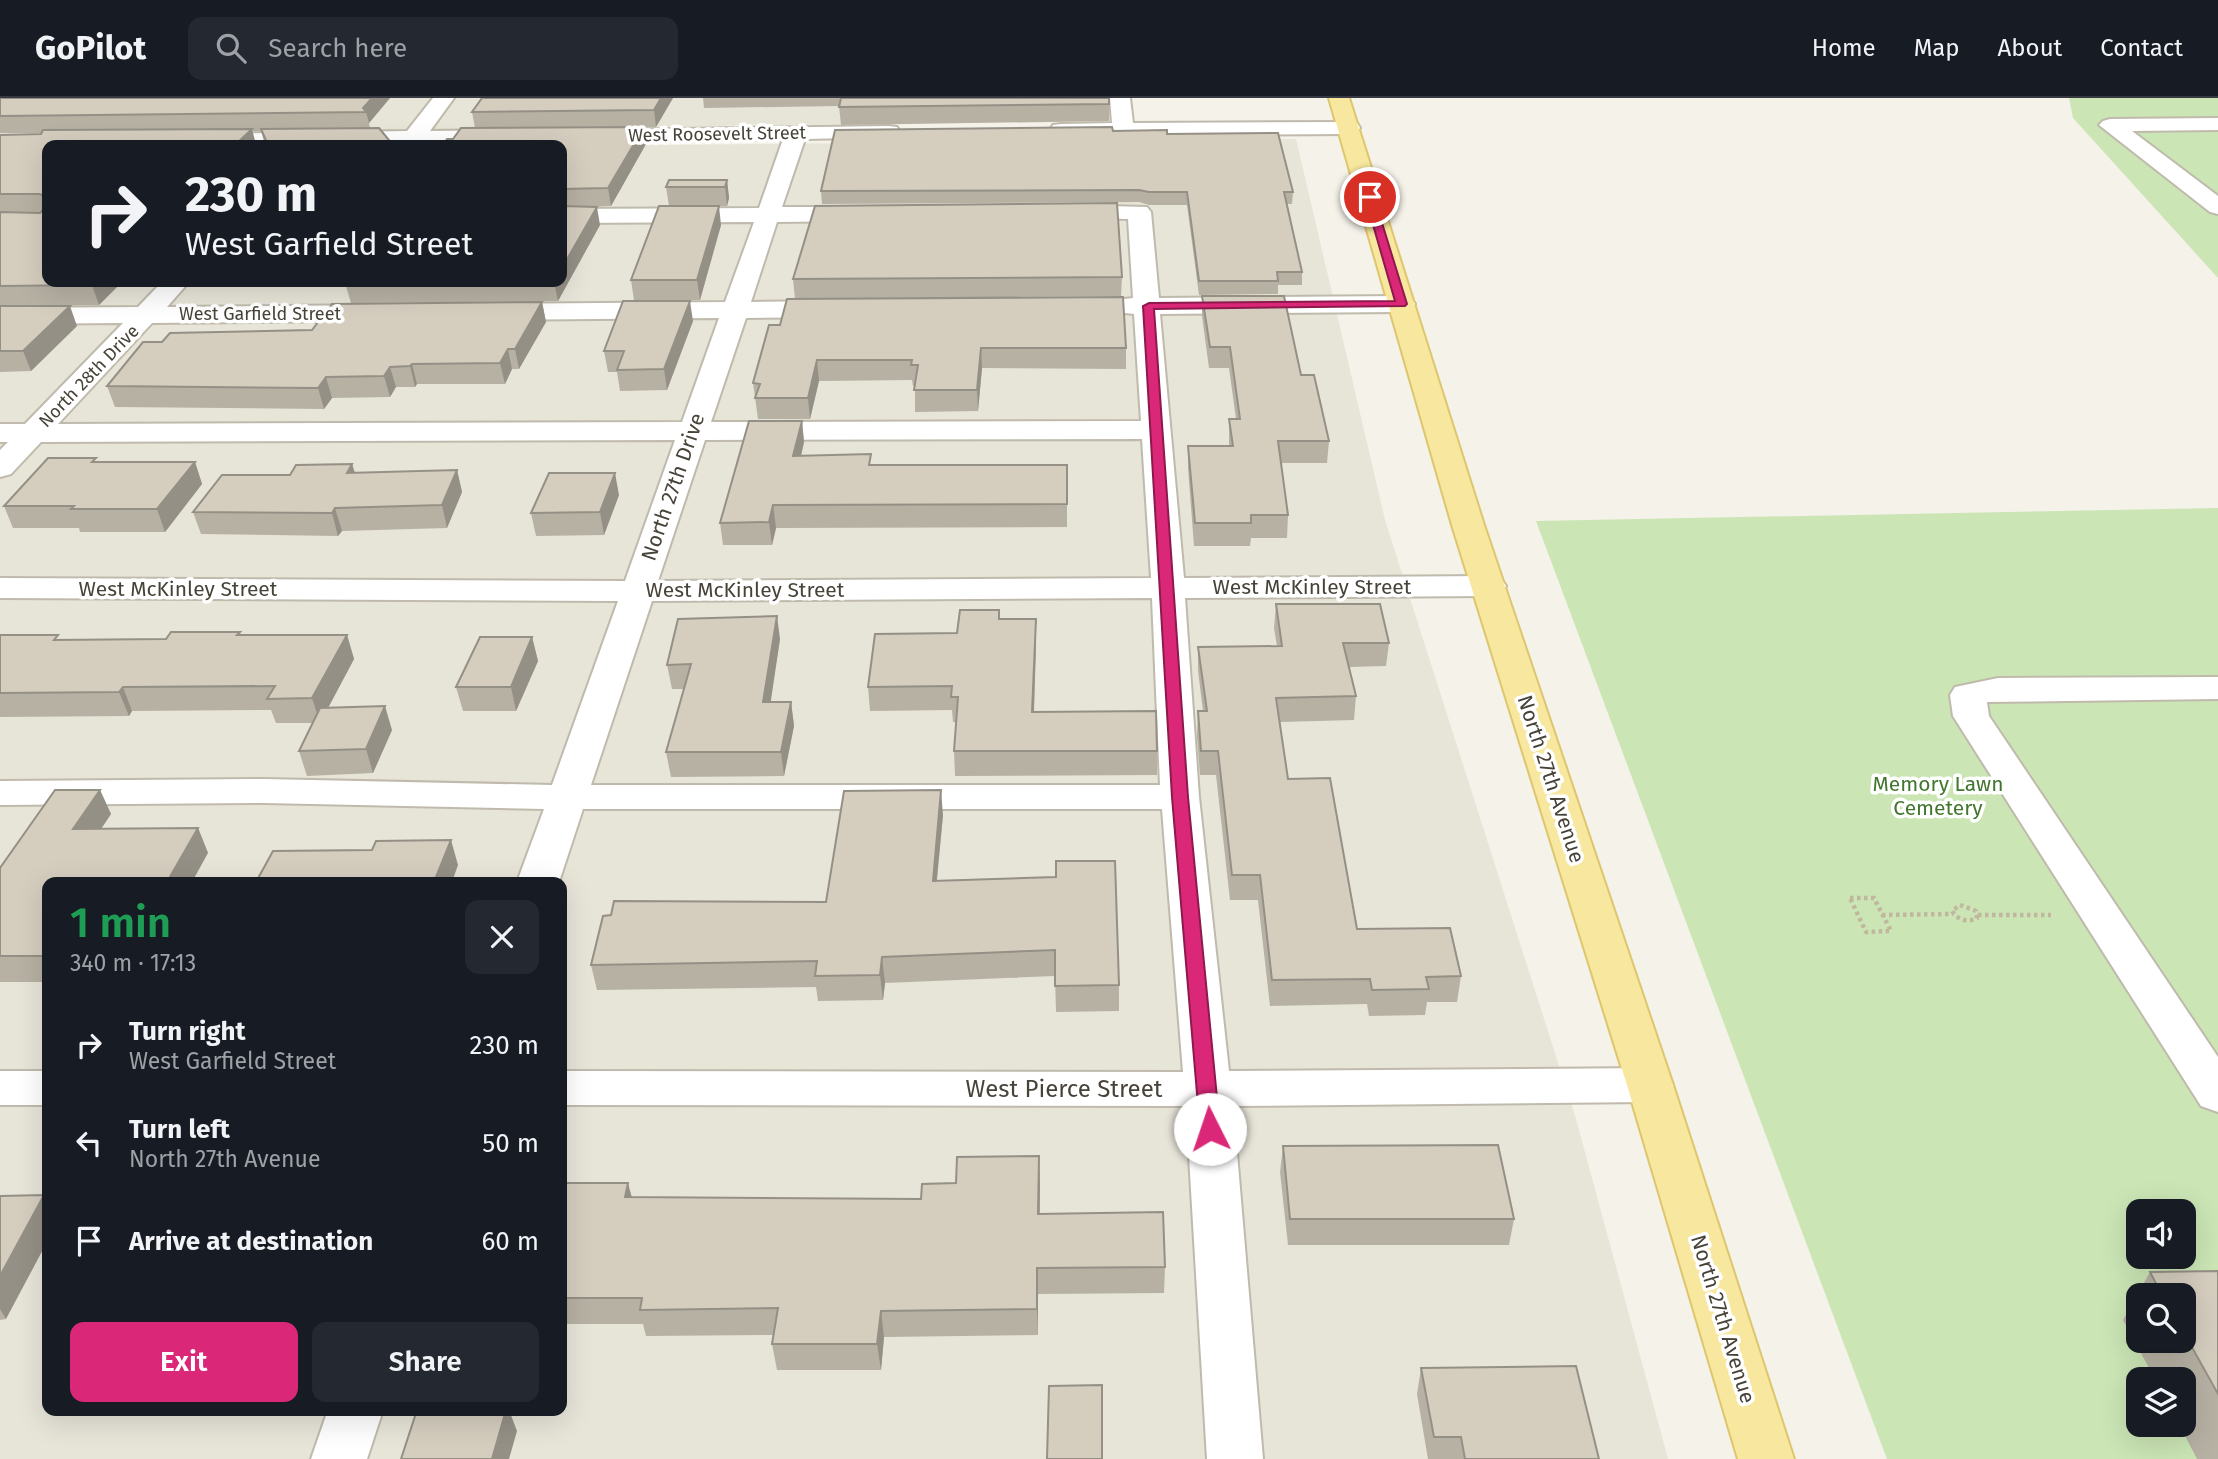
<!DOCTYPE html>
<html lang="en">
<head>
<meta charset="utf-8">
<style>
  :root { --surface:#171b24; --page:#242831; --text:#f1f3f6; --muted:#9ea1a6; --line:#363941; --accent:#db2777 }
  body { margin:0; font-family:"Fira Sans",sans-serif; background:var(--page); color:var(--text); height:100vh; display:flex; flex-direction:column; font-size:26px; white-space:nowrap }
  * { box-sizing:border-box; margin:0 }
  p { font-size:23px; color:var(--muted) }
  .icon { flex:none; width:38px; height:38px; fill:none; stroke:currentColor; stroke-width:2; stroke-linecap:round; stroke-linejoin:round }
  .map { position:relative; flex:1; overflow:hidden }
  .details { position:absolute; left:42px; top:779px; width:525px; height:539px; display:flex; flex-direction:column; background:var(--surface); border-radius:14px; box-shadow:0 7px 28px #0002 }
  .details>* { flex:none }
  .guide { position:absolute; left:42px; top:42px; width:525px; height:147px; border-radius:14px; box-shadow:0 7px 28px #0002; background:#171b24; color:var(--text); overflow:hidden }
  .fabs { position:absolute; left:2126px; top:1101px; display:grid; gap:14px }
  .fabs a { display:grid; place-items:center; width:70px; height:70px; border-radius:14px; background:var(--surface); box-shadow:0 7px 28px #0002; font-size:35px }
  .pin { position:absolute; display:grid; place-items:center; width:60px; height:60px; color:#fff; margin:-30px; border:4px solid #fff; border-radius:50%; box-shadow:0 2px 7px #0007 }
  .me { position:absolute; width:77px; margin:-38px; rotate:356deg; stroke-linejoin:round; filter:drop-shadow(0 0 5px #0008) }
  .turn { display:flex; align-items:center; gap:24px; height:147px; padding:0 28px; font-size:32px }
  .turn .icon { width:91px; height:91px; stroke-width:2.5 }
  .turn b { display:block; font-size:49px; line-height:60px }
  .round { display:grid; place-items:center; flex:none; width:74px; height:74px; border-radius:14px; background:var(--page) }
  .head { display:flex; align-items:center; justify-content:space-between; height:119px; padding:0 28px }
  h1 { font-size:42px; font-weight:600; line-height:52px; color:#1e9e55 }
  .primary-button { display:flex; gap:14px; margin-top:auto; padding:14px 28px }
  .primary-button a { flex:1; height:80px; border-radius:14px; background:var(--accent); color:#fff; font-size:28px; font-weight:600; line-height:80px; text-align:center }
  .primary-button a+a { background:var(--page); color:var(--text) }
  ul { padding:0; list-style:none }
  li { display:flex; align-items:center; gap:21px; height:98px; padding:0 28px }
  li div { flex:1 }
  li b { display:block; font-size:26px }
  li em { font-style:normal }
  header { display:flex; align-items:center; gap:42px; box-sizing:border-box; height:98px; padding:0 35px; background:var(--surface); border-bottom:2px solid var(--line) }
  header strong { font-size:33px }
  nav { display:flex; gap:38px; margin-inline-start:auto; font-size:24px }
  .search { width:490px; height:63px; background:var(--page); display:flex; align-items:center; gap:18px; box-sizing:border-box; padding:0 24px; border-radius:14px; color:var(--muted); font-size:26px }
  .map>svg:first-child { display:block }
  .residential { fill:#e7e4d8; fill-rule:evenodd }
  .green { fill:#cbe5b5; fill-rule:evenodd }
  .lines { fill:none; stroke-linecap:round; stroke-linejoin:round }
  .minor-casing { stroke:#bfbaac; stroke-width:4 }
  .major-casing { stroke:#ddc66e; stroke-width:4 }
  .path { stroke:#c0b79e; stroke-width:4.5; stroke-dasharray:3.5 3.5; stroke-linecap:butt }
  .minor { fill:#fff; fill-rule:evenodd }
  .major { fill:#f8e79e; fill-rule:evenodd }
  .wall { fill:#b7b1a4; fill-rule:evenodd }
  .shaded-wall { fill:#959086 }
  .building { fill:#d5cebf; stroke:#959086; stroke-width:2 }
  .route { fill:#db2777; stroke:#8e194d; stroke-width:2 }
  .labels { text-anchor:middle; stroke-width:7; stroke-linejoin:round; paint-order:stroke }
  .far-street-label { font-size:18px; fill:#474338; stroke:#fff }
  .street-label { font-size:21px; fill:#474338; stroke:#fff }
  .park-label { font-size:21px; fill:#42762e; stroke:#fff }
  .near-street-label { font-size:24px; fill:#474338; stroke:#fff }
</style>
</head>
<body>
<header>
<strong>GoPilot</strong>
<div class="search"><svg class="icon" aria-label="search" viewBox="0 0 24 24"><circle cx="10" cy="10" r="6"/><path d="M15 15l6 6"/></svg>Search here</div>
<nav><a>Home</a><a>Map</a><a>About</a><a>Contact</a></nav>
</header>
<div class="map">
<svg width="2218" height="1361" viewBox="0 0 2218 1361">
  <rect width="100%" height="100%" fill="#f4f2e9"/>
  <g class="residential">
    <path d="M0,0H1109L1111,23L0,37Z"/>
    <path d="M1296,41L1385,422L1576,1021L1668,1361H0V56L47,55V184H562V48ZM47,784H562V1312H47Z"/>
  </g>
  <g class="green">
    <path d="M2069,0H2218V180L2073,20Z"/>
    <path d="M2218,410V1361H1887L1536,423ZM2138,1113H2184V1158H2138ZM2138,1197H2184V1242H2138ZM2138,1281H2184V1326H2138Z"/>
  </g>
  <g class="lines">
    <g class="minor-casing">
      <g id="minor">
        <path d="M433,0H454L430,33L507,32L515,33L518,38L515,43L507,44L198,47L192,42L195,37L203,36L407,33Z"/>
        <path d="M1110,0H1130L1133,25L1349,24L1357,25L1360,30L1357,35L1349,36L1061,38L1053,37L1050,32L1053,27L1061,26L1112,25Z"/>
        <path d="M2218,20V32L2132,33L2218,98V116L2210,114L2099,27L2103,23L2110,21Z"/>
        <path d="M889,28L897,29L900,34L897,39L805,41L782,109H866L874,111L878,116L874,121L866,123L777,124L751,204L836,203L845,205L849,211L845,217L836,219L746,220L711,324L1141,323L1134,216L1115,214L1111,208L1115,202L1133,200L1128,121L1058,119L1054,114L1058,109L1066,107L1147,109L1151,114L1159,200L1402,198L1411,200L1415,206L1411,212L1402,214L1160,216L1184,480L1489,478L1501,481L1506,488L1501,495L1489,498L1185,500L1199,699L1229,973L1650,970L1666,975L1673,987L1666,999L1650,1004L1233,1008L1263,1361H1207L1186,1008L562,1007V973L1183,974L1162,711H583L559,784H517L544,711L264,705L0,707V683L264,681L552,687L618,503L0,500V480L625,483L675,342L41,344L11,376L0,379V352L8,344H0V326H25L123,225L0,226V210L138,209L162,184H189L167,209L377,207L386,209L390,215L386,221L377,223L152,225L58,326L682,324L719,220L490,222L481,220L477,214L481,208L490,206L725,204L754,124L562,125V111L759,110L783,41L592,43L584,42L581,37L584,32ZM1142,341L1151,480L658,483L705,342ZM1152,500L1160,687H591L652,503Z"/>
        <path d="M2218,579V601L1987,604L1989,618L2218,959V1014L2201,1008L1953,618L1950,597L1955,589L1998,580Z"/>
        <rect x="0" y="973" width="47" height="34"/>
        <path d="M328,1312H383L367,1361H311Z"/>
      </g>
    </g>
    <g class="major-casing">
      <path id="major" d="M1329,0H1349L1484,427L1673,987L1794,1361H1738L1627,987L1452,427Z"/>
    </g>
    <g class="path">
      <path d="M1850,800H1874L1891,833L1866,834Z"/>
      <path d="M1960,807L1976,813L1977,820C1967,825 1958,822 1952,813Z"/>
      <path d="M1882,817L1953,816"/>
      <path d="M1978,817H2051"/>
    </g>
    <use href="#minor" class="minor"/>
    <use href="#major" class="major"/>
  </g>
  <g class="wall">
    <path d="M0,0H390L369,25L370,30L393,47H265L261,33H252L256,47H47V184H122L99,207L0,208V37L41,36L42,35H0Z"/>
    <path d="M482,0H673L656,29H637H644L646,46L611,108L588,109L600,127L558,203L351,205L345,185L346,184H562V47L453,41L475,30L472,14Z"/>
    <path d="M703,0H1109V23L841,27L839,8L704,10Z"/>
    <path d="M1113,33L1167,36L1293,94L1292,106H1287L1302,174V187H1278V196L1199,197L1187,107H1149L1139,104L822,106L821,93Z"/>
    <path d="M727,82L729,100L727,108H669L666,89Z"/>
    <path d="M721,127L700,202H634L631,182Z"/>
    <path d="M1122,179L1121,198L795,201L793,181Z"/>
    <path d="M1202,198L1301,277L1329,343L1327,365H1281L1288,417L1287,440H1251L1250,448H1194L1188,370V348H1229V321H1236L1229,270H1209L1202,218Z"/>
    <path d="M542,204L546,224L519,271H512L505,286H417L415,289H396L390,299L332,300L324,311L115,309L107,288L162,244L312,232Z"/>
    <path d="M0,208L77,228L31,273L0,274Z"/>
    <path d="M693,223L667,292L620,293L617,274H608L604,253Z"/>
    <path d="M769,227L1126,250V271L982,270L978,313L915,314V288H913L912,282L819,283L810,321H758L753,285Z"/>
    <path d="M802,323L804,344L801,358L871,367H1067V429L776,430L772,447H723L720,425Z"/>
    <path d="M97,364H195L202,386L165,434H80L79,430H13L4,408Z"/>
    <path d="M352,366L355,375L457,372L462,394L447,430L342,433L338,438L201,436L193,414L290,377Z"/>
    <path d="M619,397L604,437L536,438L531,415Z"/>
    <path d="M1276,506L1389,545L1386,568L1349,569L1356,598L1354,622L1280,624L1288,681L1357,831L1461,878L1457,904H1427L1425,917L1369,918L1367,906L1270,908L1258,802H1230L1216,677H1200L1197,638L1198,613H1203L1198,573V549L1277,548L1274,530Z"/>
    <path d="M1000,521H1036V545L1034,614L1157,653V677L955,678L954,653L956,624H953L952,612L870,613L868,589L957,535Z"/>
    <path d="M240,534L241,537H347L354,561L328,610L392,632L373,675L307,678L299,653L313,625H276L271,612L132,613L129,618L0,619V537L60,542L166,541Z"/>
    <path d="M532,539L538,563L516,613H463L456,589Z"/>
    <path d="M780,541L770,604H791L794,628L784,678L671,679L666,654L684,591H672L667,567Z"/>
    <path d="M100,692L111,716L101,731L198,730L208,755L47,784V884H0V770Z"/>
    <path d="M943,717L937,783L1119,887V913L1056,914L1055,878L885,885L883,902L818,903L816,889L597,892L591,867L826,804Z"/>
    <path d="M1283,1048L1514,1121L1509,1147H1288L1280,1074Z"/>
    <path d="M1040,1084V1116L1165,1169L1164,1195L1038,1196V1237L884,1239L881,1272H777L772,1246L774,1237L646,1238L643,1226H562V1085L632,1099L921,1101Z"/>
    <path d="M0,1098L6,1221L0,1222Z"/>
    <path d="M2218,1173V1361H2197L2179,1326H2184V1281H2155L2123,1222L2150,1174ZM2138,1197H2184V1242H2138Z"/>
    <path d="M1421,1270L1599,1361H1428L1417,1296Z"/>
  </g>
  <g class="shaded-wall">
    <path d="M372,0H390L369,25L366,14L363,10Z"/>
    <path d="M661,0H673L656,29L654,12Z"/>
    <path d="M644,29L646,46L611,108L608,90Z"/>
    <path d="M252,31L256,47H235Z"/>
    <path d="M727,82L729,100L727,108L725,89Z"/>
    <path d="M719,108L721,127L700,202L697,182Z"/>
    <path d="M597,109L600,127L558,203L554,184H562V170Z"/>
    <path d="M95,184H122L99,207L92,187Z"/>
    <path d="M690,203L693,223L667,292L664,271Z"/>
    <path d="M542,204L546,224L519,271L515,251Z"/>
    <path d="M70,208L77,228L31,273L23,253Z"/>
    <path d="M981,250L982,270L978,313L977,292Z"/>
    <path d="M508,251L512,271L505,286L500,265Z"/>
    <path d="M817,262L819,283L810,321L808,300Z"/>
    <path d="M412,266L417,286L415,289L410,268Z"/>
    <path d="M390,269L396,289L390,299L384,278Z"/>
    <path d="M326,279L332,300L324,311L318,290Z"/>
    <path d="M802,323L804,344L796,380L793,358Z"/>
    <path d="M195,364L202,386L165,434L157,411Z"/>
    <path d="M352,366L359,388L347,375Z"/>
    <path d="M457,372L462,394L447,430L442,407Z"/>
    <path d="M615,375L619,397L604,437L600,414Z"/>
    <path d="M773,407L776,430L772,447L769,424Z"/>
    <path d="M335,410L342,433L338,438L332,415Z"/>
    <path d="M777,518L780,541L767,629L763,604Z"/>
    <path d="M1036,521V545L1033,638L1032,614Z"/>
    <path d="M347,537L354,561L320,625L312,600Z"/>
    <path d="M532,539L538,563L516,613L511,589Z"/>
    <path d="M123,589L132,613L129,618L119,594Z"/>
    <path d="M791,604L794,628L784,678L781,654Z"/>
    <path d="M385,608L392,632L373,675L366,651Z"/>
    <path d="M100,692L111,716L84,756L73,731Z"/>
    <path d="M941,692L943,717L934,808L933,783Z"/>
    <path d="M198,730L208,755L192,784H167Z"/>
    <path d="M451,742L458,767L452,784H434Z"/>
    <path d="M882,859L885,885L883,902L880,877Z"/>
    <path d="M1039,1058L1040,1084L1039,1142L1038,1116Z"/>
    <path d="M628,1085L635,1111L625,1099Z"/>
    <path d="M44,1097L47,1103V1144L6,1221L0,1211V1178Z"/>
    <path d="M1037,1170L1038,1196V1237L1037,1211Z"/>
    <path d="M881,1213L884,1239L881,1272L877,1246Z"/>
    <path d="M506,1312H509L517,1333L509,1361H492Z"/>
  </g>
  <g class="building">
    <path d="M0,0H372L363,10L366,14L0,18Z"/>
    <path d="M482,0H661L654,12L472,14Z"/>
    <path d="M841,0H1109V6L839,9Z"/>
    <path d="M644,29L608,90L562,91V74L563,73H562V47H443L447,41H453L461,30Z"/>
    <path d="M1112,29L1113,33L1167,32V36L1278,35L1293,94H1284L1302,174H1277L1278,183H1199L1187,94H1149L1139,92L821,93L835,32Z"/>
    <path d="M379,30L393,47H268L261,31Z"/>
    <path d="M252,31L235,47H47V184H95L92,187L0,188V114L40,115L43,112V98L40,96H0V37L41,36L43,32Z"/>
    <path d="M669,82H727L725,89H666Z"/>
    <path d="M1117,105L1122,179L793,181L815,108Z"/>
    <path d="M562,108L597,109L562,170Z"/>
    <path d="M659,108H719L697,182H631Z"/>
    <path d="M346,184H484L345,185Z"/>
    <path d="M1202,198H1284L1301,277H1314L1329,343H1278L1288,417H1251V425H1195L1188,348H1233L1229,321H1240L1230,249H1210Z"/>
    <path d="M1123,199L1126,250H981L977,292H914L918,267H911L912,262H817L808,300H755L760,286L753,285L769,227H780L787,201Z"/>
    <path d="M623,203H690L664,271L617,272L624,253H604Z"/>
    <path d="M542,204L515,251H508L500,265L412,266L410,268L390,269L384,278L326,279L318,290L107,288L143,244H162L170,235L312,232L332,206Z"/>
    <path d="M0,208H70L23,253H0Z"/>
    <path d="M749,323H802L793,358L871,356L869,367H1067V406L773,407L769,424L720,425Z"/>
    <path d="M48,360H96L92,364H195L157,411H71L74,408H4Z"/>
    <path d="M352,366L347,375L457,372L442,407L335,410L332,415L193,414L222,377H290L296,367Z"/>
    <path d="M549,375H615L600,414L531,415Z"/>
    <path d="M1276,506H1380L1389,545H1343L1356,598L1276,600L1288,681L1330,680L1357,831L1450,830L1461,878L1426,879L1429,891L1372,892L1370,881L1272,882L1260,777H1232L1218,653H1201L1198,613H1207L1198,549L1282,548Z"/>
    <path d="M960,512H999V521H1036L1032,614L1156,613L1157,653H954L958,599H951L952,588L868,589L875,536L957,535Z"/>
    <path d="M777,518L763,604H791L781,654H666L691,566L667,567L678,521Z"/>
    <path d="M171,534H240L237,537H347L312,600L267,601L275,588L123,589L119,594L0,595V537H58L54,542L166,541Z"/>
    <path d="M480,539H532L511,589H456Z"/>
    <path d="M385,608L366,651L299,653L320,610Z"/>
    <path d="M55,692H100L73,731L198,730L167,784H47V858H0V770Z"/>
    <path d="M941,692L933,783L1056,779V763H1115L1119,887L1055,888V852L882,859L880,877L815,878L817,863L591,867L603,818L611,817L614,803L826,804L844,693Z"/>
    <path d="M451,742L434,784H256L273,753L372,752L376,743Z"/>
    <path d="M1498,1047L1514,1121H1290L1283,1048Z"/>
    <path d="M1039,1058L1038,1116L1163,1114L1165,1169L1037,1170V1211L881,1213L877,1246H772L778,1210L640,1212L642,1200H562V1085H628L625,1099L921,1101L922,1086L956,1085L957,1059Z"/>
    <path d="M44,1097L0,1178V1098Z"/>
    <path d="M2218,1173V1296L2184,1235V1197H2162L2150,1174Z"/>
    <path d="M1576,1268L1599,1361H1465L1461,1339H1434L1421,1270Z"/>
    <path d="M1102,1287V1361H1047L1049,1288Z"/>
    <path d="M417,1312H506L492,1361H401Z"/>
  </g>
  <path class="route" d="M1370,96L1374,99L1407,206L1405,208L1154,211L1188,699L1220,1031L1217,1037L1210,1039L1203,1037L1200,1031L1172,699L1143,208L1149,205L1395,203L1365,99Z"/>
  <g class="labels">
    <g class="far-street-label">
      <text transform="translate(717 36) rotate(-1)" y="6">West Roosevelt Street</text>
      <text x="260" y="222">West Garfield Street</text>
      <text transform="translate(89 278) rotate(-46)" y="6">North 28th Drive</text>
    </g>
    <g class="street-label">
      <text transform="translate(673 389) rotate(-71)" y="7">North 27th Drive</text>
      <text x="1312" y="496">West McKinley Street</text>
      <text x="178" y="498">West McKinley Street</text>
      <text x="745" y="499">West McKinley Street</text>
      <text transform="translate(1551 681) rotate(72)" y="7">North 27th Avenue</text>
      <text transform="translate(1723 1221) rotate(73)" y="7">North 27th Avenue</text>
    </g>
    <g class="park-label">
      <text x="1938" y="693">Memory Lawn<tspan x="1938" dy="24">Cemetery</tspan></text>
    </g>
    <g class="near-street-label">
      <text x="1064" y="999">West Pierce Street</text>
    </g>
  </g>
</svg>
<div class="fabs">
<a><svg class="icon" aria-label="sound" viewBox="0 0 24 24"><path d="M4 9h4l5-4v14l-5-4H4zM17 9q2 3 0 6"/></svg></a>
<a><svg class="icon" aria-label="search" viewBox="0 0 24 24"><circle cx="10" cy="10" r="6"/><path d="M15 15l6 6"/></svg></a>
<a><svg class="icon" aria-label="layers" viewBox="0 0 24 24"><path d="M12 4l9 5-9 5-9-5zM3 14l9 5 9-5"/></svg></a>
</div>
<div class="pin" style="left:1370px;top:99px;background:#d93025"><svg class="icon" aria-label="arrive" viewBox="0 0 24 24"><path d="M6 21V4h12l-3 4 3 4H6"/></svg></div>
<svg class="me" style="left:1210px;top:1031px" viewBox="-20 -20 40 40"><circle r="19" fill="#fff"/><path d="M0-13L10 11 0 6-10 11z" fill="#db2777"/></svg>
<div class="guide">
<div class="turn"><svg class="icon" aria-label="right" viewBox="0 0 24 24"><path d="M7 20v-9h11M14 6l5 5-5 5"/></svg><div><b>230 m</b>West Garfield Street</div></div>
</div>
<section class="details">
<div class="head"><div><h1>1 min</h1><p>340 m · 17:13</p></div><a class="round"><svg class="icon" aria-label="close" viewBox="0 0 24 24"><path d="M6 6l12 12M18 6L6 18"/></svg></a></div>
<ul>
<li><svg class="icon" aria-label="right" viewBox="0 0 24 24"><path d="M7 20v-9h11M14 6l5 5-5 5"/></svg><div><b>Turn right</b><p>West Garfield Street</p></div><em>230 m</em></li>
<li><svg class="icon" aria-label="left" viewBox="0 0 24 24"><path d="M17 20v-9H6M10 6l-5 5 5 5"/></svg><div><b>Turn left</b><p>North 27th Avenue</p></div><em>50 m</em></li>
<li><svg class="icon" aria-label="arrive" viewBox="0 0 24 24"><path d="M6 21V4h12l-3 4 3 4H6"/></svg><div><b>Arrive at destination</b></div><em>60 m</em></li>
</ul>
<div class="primary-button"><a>Exit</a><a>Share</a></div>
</section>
</div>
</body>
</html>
